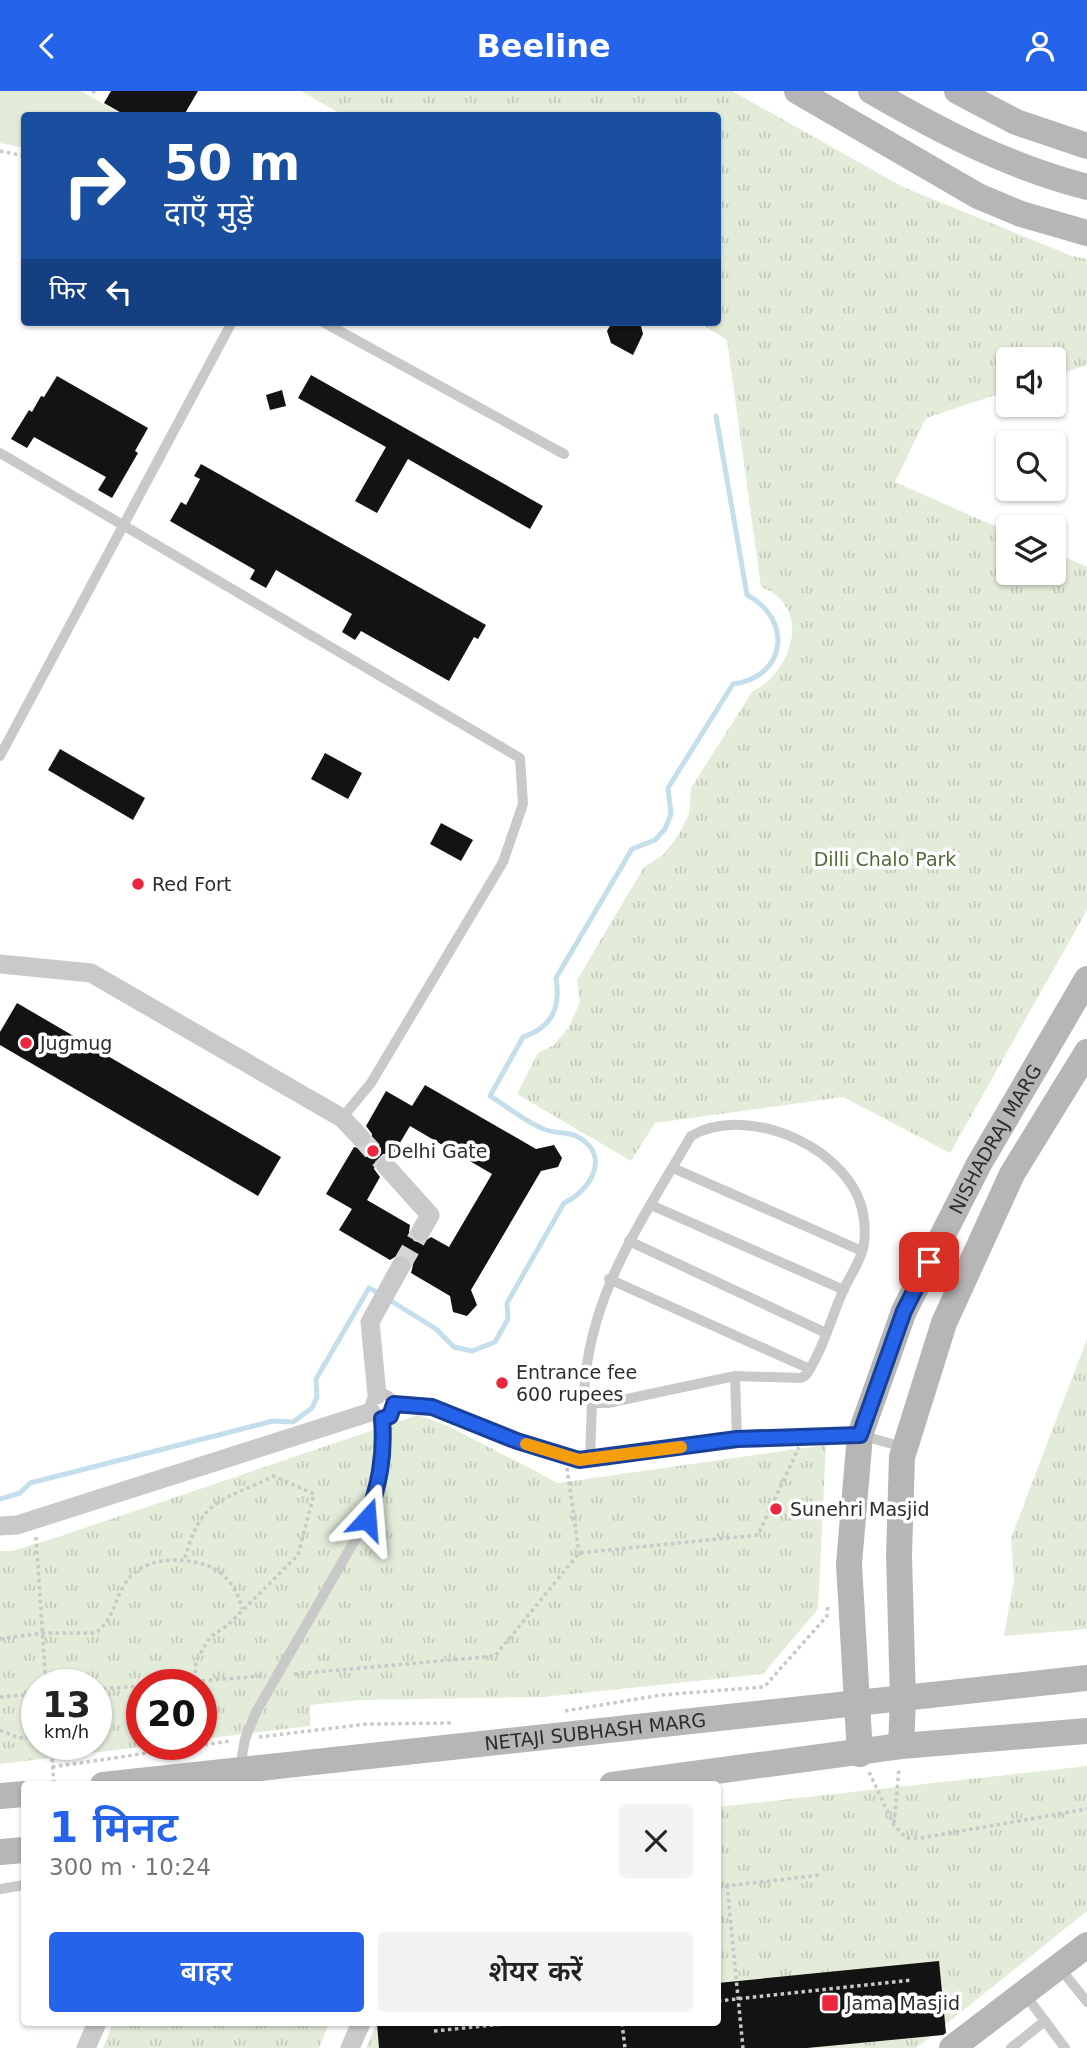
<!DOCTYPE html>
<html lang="hi">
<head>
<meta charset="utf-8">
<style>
  :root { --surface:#fff; --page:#f2f2f2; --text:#222; --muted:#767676; --accent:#2563eb }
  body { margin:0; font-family:"DejaVu Sans","Noto Sans Devanagari",sans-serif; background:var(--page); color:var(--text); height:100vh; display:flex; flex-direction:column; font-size:26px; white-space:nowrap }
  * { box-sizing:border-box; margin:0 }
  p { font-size:23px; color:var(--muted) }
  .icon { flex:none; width:38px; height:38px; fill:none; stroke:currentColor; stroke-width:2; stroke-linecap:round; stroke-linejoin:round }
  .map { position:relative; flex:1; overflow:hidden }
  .sheet { position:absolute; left:21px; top:1690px; width:700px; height:245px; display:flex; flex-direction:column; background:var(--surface); border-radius:7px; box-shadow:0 2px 5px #0004 }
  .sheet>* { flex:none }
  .banner { position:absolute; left:21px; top:21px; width:700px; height:214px; border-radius:7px; box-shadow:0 2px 5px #0004; background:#1a4fa0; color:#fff; overflow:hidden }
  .controls { position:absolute; left:996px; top:256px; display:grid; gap:14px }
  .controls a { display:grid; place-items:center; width:70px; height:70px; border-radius:7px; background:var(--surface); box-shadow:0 2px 5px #0004; font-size:35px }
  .speed { position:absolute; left:21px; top:1578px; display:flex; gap:14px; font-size:35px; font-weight:700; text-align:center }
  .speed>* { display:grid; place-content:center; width:91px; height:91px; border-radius:50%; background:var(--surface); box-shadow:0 2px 5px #0004; line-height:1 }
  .speed small { font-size:18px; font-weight:400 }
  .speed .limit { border:10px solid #d22; background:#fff; color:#111 }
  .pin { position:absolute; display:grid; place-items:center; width:60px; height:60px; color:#fff; margin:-30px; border-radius:14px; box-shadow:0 4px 10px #0006 }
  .me { position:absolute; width:77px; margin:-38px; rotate:19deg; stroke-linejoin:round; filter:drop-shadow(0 0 5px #0008) }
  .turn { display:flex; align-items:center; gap:24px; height:147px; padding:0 28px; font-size:32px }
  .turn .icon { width:91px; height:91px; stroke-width:2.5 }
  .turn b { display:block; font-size:49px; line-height:60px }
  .then { display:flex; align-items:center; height:66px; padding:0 28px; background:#0003; gap:14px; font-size:26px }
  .round { display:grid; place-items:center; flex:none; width:74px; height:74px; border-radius:7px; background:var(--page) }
  .head { display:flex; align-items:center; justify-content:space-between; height:119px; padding:0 28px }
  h1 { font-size:42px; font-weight:600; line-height:52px; color:var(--accent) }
  .action { display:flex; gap:14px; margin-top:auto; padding:14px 28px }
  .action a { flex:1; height:80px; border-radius:7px; background:var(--accent); color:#fff; font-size:28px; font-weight:600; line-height:80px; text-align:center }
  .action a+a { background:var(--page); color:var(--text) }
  header { display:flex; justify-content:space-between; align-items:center; height:91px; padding:0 28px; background:var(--accent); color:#fff; font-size:32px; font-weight:600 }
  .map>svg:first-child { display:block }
  .green { fill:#e3ebd9 }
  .park { fill:url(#park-tufts); fill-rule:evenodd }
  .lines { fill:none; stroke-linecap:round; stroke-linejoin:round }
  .stream { stroke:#c4deec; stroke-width:5 }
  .building { fill:#131313; fill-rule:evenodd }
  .street-tunnel { stroke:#d5d5d5; stroke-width:19; stroke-dasharray:19 10; stroke-linecap:butt }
  .path { stroke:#c9c9c9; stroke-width:3.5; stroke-dasharray:3.5 3.5; stroke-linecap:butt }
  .lane { stroke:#c9c9c9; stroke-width:10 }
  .street { stroke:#c9c9c9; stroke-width:19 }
  .secondary { stroke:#b6b6b6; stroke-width:26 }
  .route-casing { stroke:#184099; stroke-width:18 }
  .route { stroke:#2563eb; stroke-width:12 }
  .slow { stroke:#f59e0b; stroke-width:12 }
  .poi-dot { fill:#ec263c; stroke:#fff; stroke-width:2.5 }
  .labels { text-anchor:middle; stroke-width:7; stroke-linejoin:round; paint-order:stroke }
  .park-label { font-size:19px; fill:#516938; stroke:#fff }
  .poi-label { font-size:19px; fill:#2c2c2c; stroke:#fff; text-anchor:start }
  .street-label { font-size:19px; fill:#2c2c2c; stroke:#fff }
</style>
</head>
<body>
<header><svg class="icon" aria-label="back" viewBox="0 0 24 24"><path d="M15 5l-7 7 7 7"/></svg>Beeline<svg class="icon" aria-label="person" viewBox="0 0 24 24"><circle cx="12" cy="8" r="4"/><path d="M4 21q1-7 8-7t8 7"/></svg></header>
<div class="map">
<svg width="1087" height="1957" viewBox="0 0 1087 1957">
  <defs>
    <pattern id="park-tufts" width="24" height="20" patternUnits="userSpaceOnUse" patternTransform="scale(1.75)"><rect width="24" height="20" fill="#e3ebd9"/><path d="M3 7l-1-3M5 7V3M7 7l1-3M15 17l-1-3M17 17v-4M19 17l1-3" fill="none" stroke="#c3caba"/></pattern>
  </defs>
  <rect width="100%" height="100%" fill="#fff"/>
  <path class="green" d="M0,0H81L123,24H24V57L0,52Z"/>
  <g class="park">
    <path d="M301,0H732L903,96L1072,165L1087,168V274L1054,285V268H1008V300L926,327L895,391L1008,441V481H1054V461L1087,476V819L950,1062L843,1006L655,1032L631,1070L517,1003L538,962L554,954L569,936L580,911L577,889L644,776L663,764L678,745L689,723L691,697L752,601C792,581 814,516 761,496L727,249L698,231H718V24H343Z"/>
    <path d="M1087,1248V1538L1004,1545L1014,1488L1011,1447Z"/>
    <path d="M418,1324L448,1335L558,1392L826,1354L818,1518L763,1583L544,1606L359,1609L310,1614V1635L201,1648V1594H142V1654H156L0,1673V1460H12L58,1446ZM37,1594H96V1654H37Z"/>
    <path d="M1087,1675V1820L916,1957H366L377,1932H718V1716Z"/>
    <path d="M113,1932H329L319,1957H103Z"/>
  </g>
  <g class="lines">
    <g class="stream">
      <path d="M388,1208L436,1238L454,1256L472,1260L495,1251L508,1228L507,1212L564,1112C590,1100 612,1065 578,1046C567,1040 557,1043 546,1039C527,1032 508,1016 490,1005L523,946C552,936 561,917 556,887L632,758L655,749L665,738L671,723L668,697L733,593C787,586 793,528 747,504L716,325"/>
      <path d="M0,1408L20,1402L30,1392L273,1330L293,1331L312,1317L317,1306L316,1288L369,1197L380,1203"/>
    </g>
  </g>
  <g class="building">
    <path d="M111,0H198L184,24H125L104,12Z"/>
    <path d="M612,231H640L643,243L633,264L611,252L607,240Z"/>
    <path d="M311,284L543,415L530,438L408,368L377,422L355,410L386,356L298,307Z"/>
    <path d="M57,285L148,337L135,360L138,362L112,407L98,399L106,386L34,346L27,357L11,348L29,319L32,321L41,305L44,306Z"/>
    <path d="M282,299L286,315L270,319L266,304Z"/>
    <path d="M201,373L486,534L478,548L474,546L449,590L361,540L355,549L342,541L352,523L276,479L266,497L250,488L255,479L170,430L181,411L186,414L200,388L194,385Z"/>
    <path d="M60,658L145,707L133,729L48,679Z"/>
    <path d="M325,662L362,682L348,708L311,688Z"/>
    <path d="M441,732L473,749L461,770L430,753Z"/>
    <path d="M17,912L281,1066L258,1105L0,954V941Z"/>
    <path d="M425,994L536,1058L554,1054L562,1067L558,1076L541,1080L471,1199L477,1214L467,1225L453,1221L450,1205L411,1182L413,1174L407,1165L400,1163L390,1169L339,1139L352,1118L326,1103L354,1056L363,1058L371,1050L372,1043L366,1035L386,1000L412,1015ZM410,1035L492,1083L449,1156L431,1146L422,1152L414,1150L409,1141L410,1134L367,1109L380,1086L374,1078L375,1071L383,1063L392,1065Z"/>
    <path d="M939,1870L946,1942L943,1944L807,1957H379L377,1932H718V1892Z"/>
  </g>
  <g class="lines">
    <g class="street-tunnel">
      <path d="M360,1046L386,1075"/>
      <path d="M401,1175L421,1140"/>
    </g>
    <g class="path">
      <path d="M92,0L96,2"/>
      <path d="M0,60L24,65"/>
      <path d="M567,1377L579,1462"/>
      <path d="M36,1446L46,1594"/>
      <path d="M185,1467C201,1407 223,1410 274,1385L314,1403L298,1464L228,1534L210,1546L196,1570L195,1590"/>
      <path d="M0,1548L42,1542H96C114,1526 112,1516 123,1496C139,1466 178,1465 206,1474C226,1481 238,1499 242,1518"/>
      <path d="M294,1583L495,1565L579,1462L758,1444L799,1356"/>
      <path d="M146,1594L262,1585"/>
      <path d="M96,1598L142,1595"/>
      <path d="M0,1606L37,1603"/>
      <path d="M565,1620L661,1604L764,1596L827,1525L828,1513"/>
      <path d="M0,1639L19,1647L37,1645"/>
      <path d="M259,1646L367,1633L453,1632"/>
      <path d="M51,1654L54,1694"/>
      <path d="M52,1676L230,1650"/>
      <path d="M869,1681L894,1734L906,1747H921L1087,1718"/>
      <path d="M894,1732L899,1677"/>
      <path d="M727,1794L743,1957"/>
      <path d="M718,1796L820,1784"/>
      <path d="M718,1910L912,1889"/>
      <path d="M622,1932L625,1957"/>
      <path d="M434,1940L513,1932"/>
    </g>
    <g class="lane">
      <path d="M323,231L564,363"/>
      <path d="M0,362L520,667L523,713L503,771L371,992L342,1027"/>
      <path d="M0,665L232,231"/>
      <path d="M673,1077L862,1160"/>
      <path d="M651,1114L844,1199"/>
      <path d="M629,1150L826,1242"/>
      <path d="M609,1188L810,1278"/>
      <path d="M735,1285L737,1348"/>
      <circle cx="382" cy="1315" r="12"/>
      <path d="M395,1313L432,1316L517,1350L579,1369L737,1348L822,1343L860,1344L903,1356"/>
      <path d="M590,1369L592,1312L584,1303C589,1202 642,1130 691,1045C749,1011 857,1059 864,1129C865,1138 865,1152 862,1161C858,1174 849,1187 843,1200C831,1227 823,1259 806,1284L801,1287L735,1285L608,1312H592"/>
      <path d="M237,1694L245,1648L256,1621L367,1428L380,1390L384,1359L382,1328"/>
      <path d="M0,1798L24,1794"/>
      <path d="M1060,1877L1087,1911"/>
      <path d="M1024,1902L1065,1957"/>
      <path d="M1011,1957L1045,1930"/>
    </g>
    <g class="street">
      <path d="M0,873L91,882L342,1027L360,1046"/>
      <path d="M386,1075L430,1124L421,1140"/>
      <path d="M377,1304L370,1231L401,1175"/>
      <path d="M0,1435L17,1434L371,1321"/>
      <path d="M86,1957L97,1932"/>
      <path d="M350,1957L361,1932"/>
    </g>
    <g class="secondary">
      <path d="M797,0L978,105L1021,123L1087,142"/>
      <path d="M871,0C942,41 1007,75 1087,96"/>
      <path d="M957,0L1016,31L1087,55"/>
      <path d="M901,1655L903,1609L899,1464L902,1366L944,1232L1012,1083L1087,961"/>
      <path id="s1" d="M860,1663L849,1473L860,1344L904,1220L979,1073L1087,888"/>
      <path id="s2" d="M103,1694L1087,1587"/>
      <path d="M612,1694L901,1655L1087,1640"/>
      <path d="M0,1705L24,1703"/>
      <path d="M0,1761L24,1759"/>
      <path d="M952,1957L1087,1854"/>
    </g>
  </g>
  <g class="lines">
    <g class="route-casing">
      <path id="route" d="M367,1428C379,1394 385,1365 382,1328L390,1325L394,1313L432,1316L517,1350L579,1369L737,1348L860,1344L904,1220L929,1171"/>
    </g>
    <use href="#route" class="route"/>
    <path class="slow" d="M526,1353L579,1369L681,1356"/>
  </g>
  <g class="poi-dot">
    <circle cx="138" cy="793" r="7"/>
    <circle cx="26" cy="952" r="7"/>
    <circle cx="373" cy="1060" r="7"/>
    <circle cx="502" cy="1292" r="7"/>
    <circle cx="776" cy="1418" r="7"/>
    <rect x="821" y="1903" width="18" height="18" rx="3.5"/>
  </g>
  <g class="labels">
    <g class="park-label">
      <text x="885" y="775">Dilli Chalo Park</text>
    </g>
    <g class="poi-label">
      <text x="152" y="800">Red Fort</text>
      <text x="40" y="959">Jugmug</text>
      <text x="387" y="1067">Delhi Gate</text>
      <text x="516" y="1288">Entrance fee<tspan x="516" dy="22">600 rupees</tspan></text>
      <text x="790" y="1425">Sunehri Masjid</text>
      <text x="846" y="1919">Jama Masjid</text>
    </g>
    <g class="street-label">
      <text dy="7" stroke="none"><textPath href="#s1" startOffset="646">NISHADRAJ MARG</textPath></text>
      <text dy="7" stroke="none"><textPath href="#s2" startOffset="495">NETAJI SUBHASH MARG</textPath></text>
    </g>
  </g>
</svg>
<div class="controls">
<a><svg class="icon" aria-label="sound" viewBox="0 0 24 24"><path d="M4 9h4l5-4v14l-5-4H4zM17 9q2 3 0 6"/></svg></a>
<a><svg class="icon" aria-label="search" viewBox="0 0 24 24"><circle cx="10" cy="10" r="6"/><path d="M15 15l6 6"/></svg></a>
<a><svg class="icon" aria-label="layers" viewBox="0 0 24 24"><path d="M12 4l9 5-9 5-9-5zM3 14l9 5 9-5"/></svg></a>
</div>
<div class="speed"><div>13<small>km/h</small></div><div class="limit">20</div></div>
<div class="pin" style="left:929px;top:1171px;background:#d93025"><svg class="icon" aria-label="arrive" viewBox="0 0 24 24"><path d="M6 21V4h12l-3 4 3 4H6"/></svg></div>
<svg class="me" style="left:367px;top:1428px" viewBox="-20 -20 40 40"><path d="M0-17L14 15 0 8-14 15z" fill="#2563eb" stroke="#fff" stroke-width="4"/></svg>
<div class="banner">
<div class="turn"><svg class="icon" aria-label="right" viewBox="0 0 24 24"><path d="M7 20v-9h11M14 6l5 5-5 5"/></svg><div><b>50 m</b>दाएँ मुड़ें</div></div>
<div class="then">फिर<svg class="icon" aria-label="left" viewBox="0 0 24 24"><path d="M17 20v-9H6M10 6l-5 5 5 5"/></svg></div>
</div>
<section class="sheet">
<div class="head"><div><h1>1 मिनट</h1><p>300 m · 10:24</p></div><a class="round"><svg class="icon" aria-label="close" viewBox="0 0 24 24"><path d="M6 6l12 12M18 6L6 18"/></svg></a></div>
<div class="action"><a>बाहर</a><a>शेयर करें</a></div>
</section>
</div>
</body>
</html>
